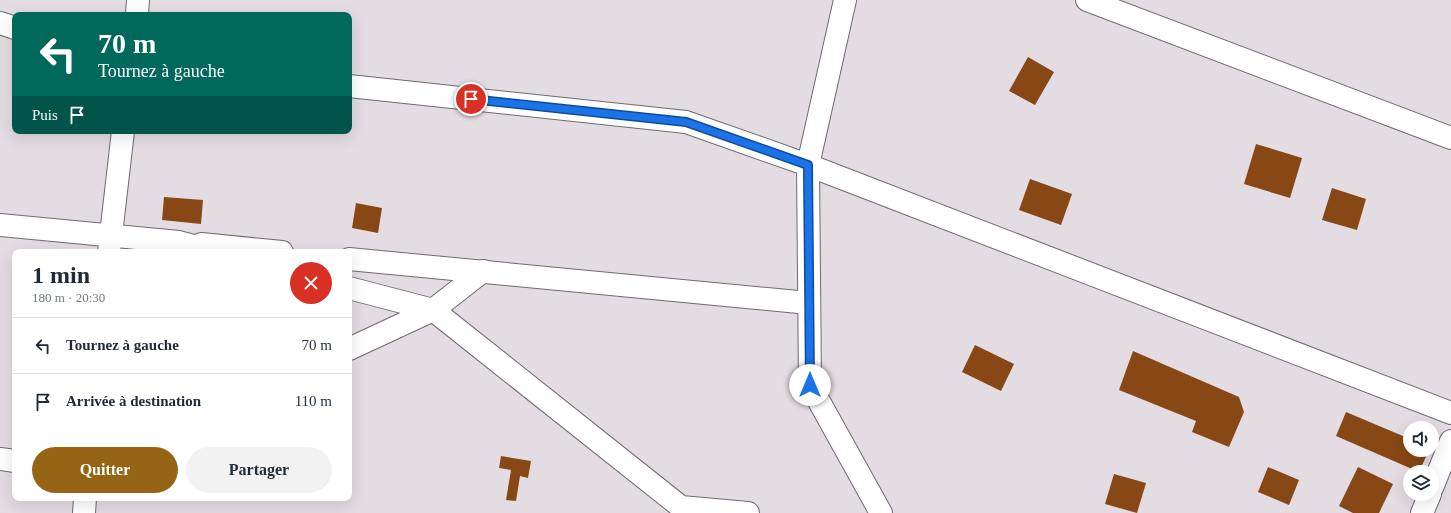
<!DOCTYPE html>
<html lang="fr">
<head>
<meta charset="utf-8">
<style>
  :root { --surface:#fff; --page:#f2f2f3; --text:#1f2937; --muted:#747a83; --line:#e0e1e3; --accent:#956515 }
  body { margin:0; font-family:Georgia,serif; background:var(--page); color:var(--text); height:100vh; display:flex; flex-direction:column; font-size:15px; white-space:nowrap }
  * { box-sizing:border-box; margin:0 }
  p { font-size:13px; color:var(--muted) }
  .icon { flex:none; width:22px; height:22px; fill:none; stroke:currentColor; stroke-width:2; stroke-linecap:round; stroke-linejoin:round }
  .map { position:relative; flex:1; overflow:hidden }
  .sheet { position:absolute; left:12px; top:249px; width:340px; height:252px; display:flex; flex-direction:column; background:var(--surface); border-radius:8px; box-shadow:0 4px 16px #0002 }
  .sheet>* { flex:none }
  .guide { position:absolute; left:12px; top:12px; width:340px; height:122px; border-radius:8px; box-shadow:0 4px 16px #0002; background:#00695c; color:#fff; overflow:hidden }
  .controls { position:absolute; left:1403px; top:421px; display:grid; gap:8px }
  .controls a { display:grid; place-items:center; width:36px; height:36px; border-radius:50%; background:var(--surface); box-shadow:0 4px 16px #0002; font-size:20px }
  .pin { position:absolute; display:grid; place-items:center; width:34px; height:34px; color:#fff; margin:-17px; border:2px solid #fff; border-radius:50%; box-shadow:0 1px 4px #0007 }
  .me { position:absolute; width:44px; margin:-22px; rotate:0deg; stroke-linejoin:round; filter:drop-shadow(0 0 3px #0008) }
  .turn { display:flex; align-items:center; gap:14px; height:84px; padding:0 20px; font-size:18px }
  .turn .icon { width:52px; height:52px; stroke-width:2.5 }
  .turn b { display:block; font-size:28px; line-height:34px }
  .then { display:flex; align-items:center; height:38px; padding:0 20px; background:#0003; gap:8px; font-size:15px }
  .round { display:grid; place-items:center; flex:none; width:42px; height:42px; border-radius:21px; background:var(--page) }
  .overview { display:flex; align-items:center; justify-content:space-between; height:68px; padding:0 20px }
  h1 { font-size:24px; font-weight:700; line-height:30px }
  .action { display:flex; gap:8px; margin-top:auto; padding:8px 20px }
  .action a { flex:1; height:46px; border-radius:24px; background:var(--accent); color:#fff; font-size:16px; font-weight:700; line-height:46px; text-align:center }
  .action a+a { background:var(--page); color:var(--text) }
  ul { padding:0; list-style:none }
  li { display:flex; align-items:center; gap:12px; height:56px; padding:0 20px; border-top:1px solid var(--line) }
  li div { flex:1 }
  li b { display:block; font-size:15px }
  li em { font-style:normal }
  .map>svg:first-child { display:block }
  .building { fill:#884815 }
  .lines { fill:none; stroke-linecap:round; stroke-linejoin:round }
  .minor-casing { stroke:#706a70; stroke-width:24 }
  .minor { stroke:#fff; stroke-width:22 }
  .route-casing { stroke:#114b97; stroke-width:10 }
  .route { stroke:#1a73e8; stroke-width:7 }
</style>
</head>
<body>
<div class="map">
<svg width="1451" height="513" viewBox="0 0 1451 513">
  <rect width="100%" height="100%" fill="#e3dce3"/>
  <g class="building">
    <path d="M1028,57L1054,72L1035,105L1009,91Z"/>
    <path d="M1256,144L1302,158L1290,198L1244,184Z"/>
    <path d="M1030,179L1072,194L1061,225L1019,210Z"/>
    <path d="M1332,188L1366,199L1357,230L1322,220Z"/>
    <path d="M164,197L203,200L201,224L162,220Z"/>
    <path d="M356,203L382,208L378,233L352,228Z"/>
    <path d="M975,345L1014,364L1001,391L962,372Z"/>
    <path d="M1133,351L1239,397L1244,412L1229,447L1192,432L1196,421L1119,390Z"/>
    <path d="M1346,412L1410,439V450H1429L1419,472L1336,436Z"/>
    <path d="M501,456L531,461L528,478L520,476L516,501L506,500L511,470L499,468Z"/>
    <path d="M1268,467L1299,480L1289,505L1258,492Z"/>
    <path d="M1358,467L1393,484L1379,513H1353L1339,506Z"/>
    <path d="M1114,474L1146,483L1137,513L1105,504Z"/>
  </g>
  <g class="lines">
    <g class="minor-casing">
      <g id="minor">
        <path d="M845,0L808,165L810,385L881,513"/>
        <path d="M1087,0L1451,138"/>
        <path d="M137,15L138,0"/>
        <path d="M0,23L15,28"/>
        <path d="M349,86L686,122L808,165L1451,413"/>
        <path d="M0,225L179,242L216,252"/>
        <path d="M201,244L282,252"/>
        <path d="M109,252L123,131"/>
        <path d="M349,259L809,303"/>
        <path d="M349,288L433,310L681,507L748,513"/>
        <path d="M349,349L433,310L483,271"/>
        <path d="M0,459L15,461"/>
        <path d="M1432,488L1451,441"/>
        <path d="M84,513L85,498"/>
        <path d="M1422,513L1430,494"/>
      </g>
    </g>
    <use href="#minor" class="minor"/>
  </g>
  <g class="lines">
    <g class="route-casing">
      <path id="route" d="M471,99L686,122L808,165L810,385"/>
    </g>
    <use href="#route" class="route"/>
  </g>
</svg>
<div class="controls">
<a><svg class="icon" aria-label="sound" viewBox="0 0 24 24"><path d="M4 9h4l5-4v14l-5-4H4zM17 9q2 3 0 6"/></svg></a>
<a><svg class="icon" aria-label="layers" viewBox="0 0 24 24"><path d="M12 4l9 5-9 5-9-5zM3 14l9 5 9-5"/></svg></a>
</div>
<div class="pin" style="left:471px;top:99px;background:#d93025"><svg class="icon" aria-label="arrive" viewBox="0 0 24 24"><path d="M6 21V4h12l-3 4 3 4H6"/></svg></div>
<svg class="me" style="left:810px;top:385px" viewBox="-20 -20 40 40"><circle r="19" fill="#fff"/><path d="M0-13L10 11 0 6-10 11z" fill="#1a73e8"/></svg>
<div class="guide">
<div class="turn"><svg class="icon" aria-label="left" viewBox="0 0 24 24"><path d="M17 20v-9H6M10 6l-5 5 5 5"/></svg><div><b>70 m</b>Tournez à gauche</div></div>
<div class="then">Puis<svg class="icon" aria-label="arrive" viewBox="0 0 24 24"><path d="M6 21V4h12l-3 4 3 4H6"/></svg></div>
</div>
<section class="sheet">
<div class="overview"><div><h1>1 min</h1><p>180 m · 20:30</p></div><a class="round" style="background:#d93025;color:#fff"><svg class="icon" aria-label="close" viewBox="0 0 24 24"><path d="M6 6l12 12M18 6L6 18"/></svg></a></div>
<ul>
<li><svg class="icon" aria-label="left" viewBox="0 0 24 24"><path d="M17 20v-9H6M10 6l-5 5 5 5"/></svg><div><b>Tournez à gauche</b></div><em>70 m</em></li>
<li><svg class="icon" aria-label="arrive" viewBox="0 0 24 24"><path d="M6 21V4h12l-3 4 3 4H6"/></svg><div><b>Arrivée à destination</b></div><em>110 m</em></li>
</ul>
<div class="action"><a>Quitter</a><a>Partager</a></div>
</section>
</div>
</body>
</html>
